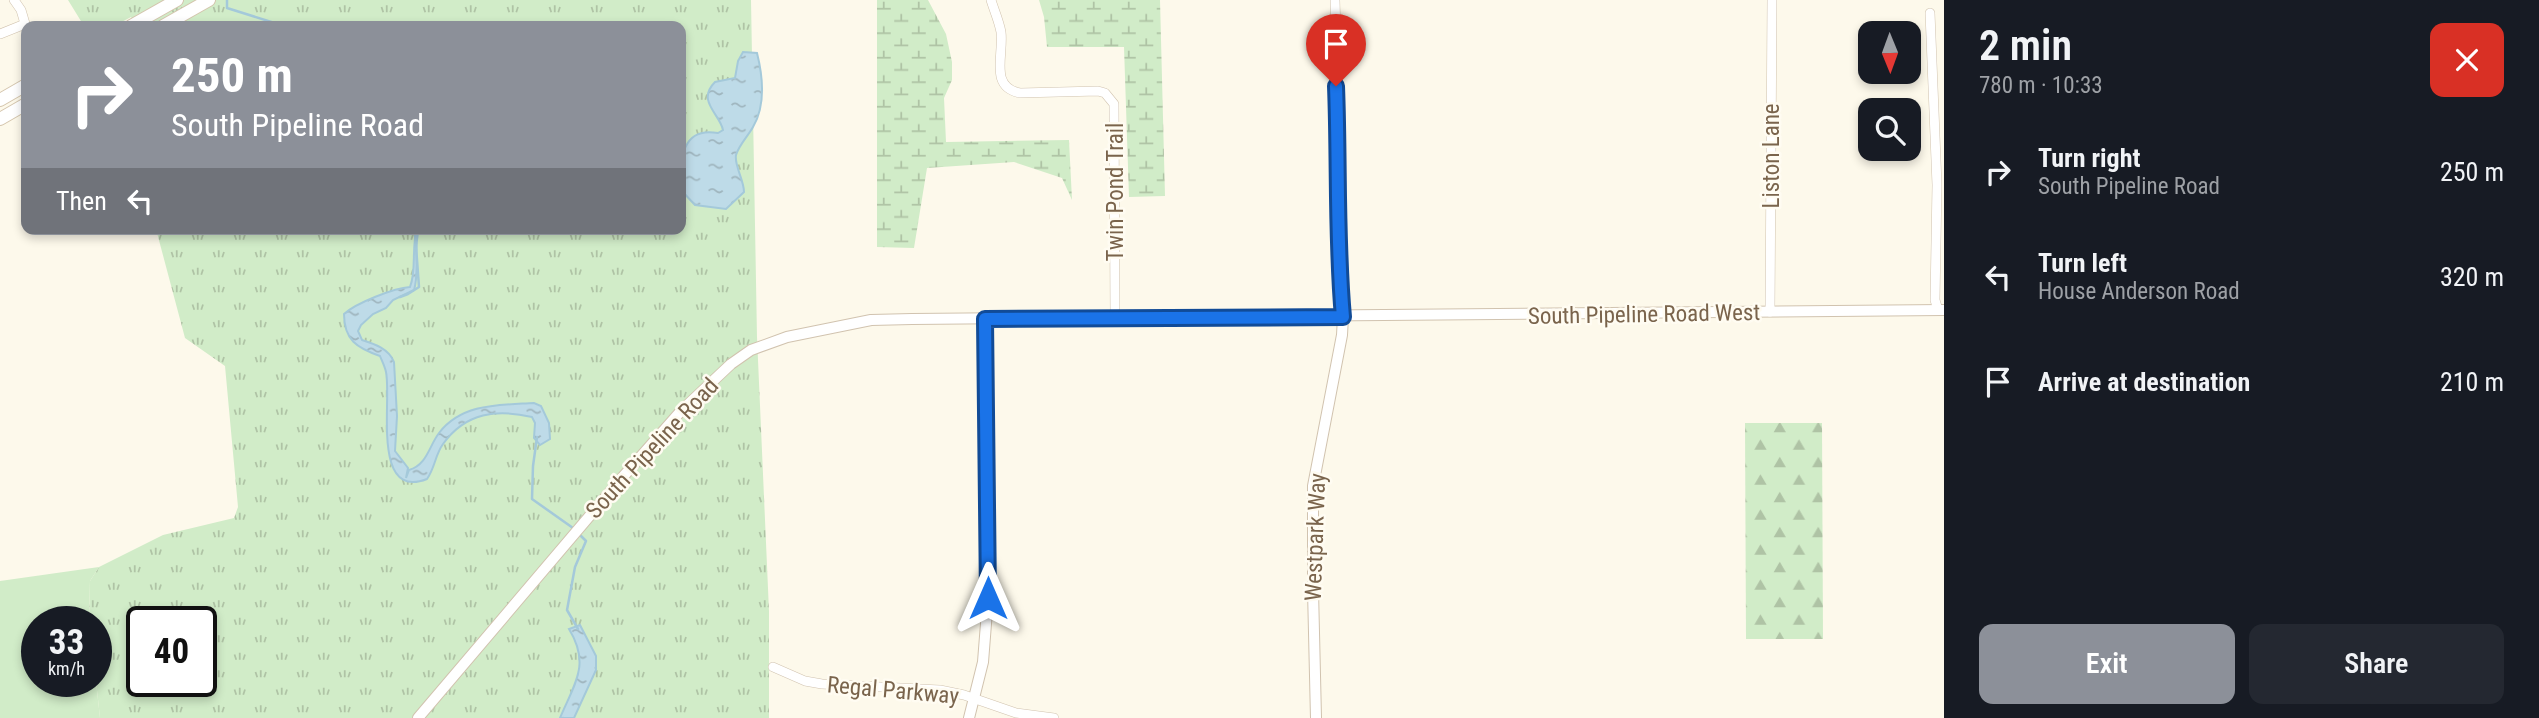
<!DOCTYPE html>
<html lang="en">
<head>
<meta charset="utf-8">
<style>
  :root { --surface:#171b24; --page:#242831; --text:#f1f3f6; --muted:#9ea1a6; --accent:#8c9099 }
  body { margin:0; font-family:"Roboto Condensed",sans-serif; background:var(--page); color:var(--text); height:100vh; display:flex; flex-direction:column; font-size:26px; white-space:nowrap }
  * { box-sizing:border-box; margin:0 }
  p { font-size:23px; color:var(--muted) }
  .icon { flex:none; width:38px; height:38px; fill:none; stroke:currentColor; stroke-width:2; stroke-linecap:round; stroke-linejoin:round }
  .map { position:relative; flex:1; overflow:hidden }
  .drawer { display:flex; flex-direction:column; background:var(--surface); width:595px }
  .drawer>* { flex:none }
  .top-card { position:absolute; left:21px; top:21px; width:665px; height:214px; border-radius:14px; box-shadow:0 4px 10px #0003; background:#8c9099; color:#fff; overflow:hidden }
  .needle { width:46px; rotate:179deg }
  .tools { position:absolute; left:1858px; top:21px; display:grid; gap:14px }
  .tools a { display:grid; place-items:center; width:63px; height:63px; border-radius:14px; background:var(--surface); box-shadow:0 4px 10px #0003; font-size:35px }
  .speed { position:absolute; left:21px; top:606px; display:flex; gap:14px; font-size:35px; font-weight:700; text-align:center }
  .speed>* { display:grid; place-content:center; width:91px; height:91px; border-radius:50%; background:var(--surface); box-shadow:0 4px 10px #0003; line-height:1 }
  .speed small { font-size:18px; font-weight:400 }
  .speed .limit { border:4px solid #111; border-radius:10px; background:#fff; color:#111 }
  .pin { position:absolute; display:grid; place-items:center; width:60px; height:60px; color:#fff; margin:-72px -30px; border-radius:50% 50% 50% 0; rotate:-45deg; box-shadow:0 0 7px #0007 }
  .pin .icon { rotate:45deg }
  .me { position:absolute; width:77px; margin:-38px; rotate:0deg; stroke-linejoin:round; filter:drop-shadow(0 0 5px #0008) }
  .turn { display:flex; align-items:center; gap:24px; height:147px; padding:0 35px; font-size:32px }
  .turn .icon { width:91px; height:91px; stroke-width:2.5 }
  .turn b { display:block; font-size:49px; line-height:60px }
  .then { display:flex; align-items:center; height:66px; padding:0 35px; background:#0003; gap:14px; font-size:26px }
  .round { display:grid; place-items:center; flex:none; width:74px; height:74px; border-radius:14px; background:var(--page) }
  .headline { display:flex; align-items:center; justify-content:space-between; height:119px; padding:0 35px }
  h1 { font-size:42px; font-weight:600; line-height:52px }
  .primary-button { display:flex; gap:14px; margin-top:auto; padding:14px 35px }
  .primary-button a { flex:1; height:80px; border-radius:14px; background:var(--accent); color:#fff; font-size:28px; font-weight:600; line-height:80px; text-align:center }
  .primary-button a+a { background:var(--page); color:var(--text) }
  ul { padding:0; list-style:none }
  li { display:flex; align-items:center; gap:21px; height:105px; padding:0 35px }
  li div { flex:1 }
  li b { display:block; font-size:26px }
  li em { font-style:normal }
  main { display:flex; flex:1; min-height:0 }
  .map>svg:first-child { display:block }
  .grass { fill:url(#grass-tufts); fill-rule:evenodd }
  .forest { fill:url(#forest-firs) }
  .wetland { fill:url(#wetland-marsh) }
  .park { fill:#d1ecc8 }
  .water { fill:url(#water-ripples); stroke:#a4c9da; stroke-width:2 }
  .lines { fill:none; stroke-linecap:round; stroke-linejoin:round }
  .stream { stroke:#a4c9da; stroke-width:2.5 }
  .minor-casing { stroke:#d1c3af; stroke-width:10 }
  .tertiary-casing { stroke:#d1c3af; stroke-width:12 }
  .secondary-casing { stroke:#d4c5ad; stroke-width:14 }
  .minor { stroke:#fff; stroke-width:9 }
  .tertiary { stroke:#fff; stroke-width:10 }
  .secondary { stroke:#fff; stroke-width:12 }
  .route-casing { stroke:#114b97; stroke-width:18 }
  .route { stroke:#1a73e8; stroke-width:12 }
  .labels { text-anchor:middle; stroke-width:5; stroke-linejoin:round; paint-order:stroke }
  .street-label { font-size:23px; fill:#7a644c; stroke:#fffcf2 }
</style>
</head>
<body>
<main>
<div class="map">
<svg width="1944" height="718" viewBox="0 0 1944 718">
  <defs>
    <pattern id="grass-tufts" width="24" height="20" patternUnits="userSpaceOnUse" patternTransform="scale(1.75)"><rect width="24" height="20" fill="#d1ecc8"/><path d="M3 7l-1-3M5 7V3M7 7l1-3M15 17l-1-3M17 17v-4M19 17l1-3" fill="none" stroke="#afc3a5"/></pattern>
    <pattern id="forest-firs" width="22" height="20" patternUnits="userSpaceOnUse" patternTransform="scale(1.75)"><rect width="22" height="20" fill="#d1ecc8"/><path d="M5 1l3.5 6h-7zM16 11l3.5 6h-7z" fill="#afc3a5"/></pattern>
    <pattern id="wetland-marsh" width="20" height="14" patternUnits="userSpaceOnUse" patternTransform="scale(1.75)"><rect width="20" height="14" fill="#d1ecc8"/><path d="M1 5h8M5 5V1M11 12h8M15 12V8" fill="none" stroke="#afc3a5"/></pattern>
    <pattern id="water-ripples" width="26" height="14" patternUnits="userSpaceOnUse" patternTransform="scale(1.75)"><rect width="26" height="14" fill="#bedbe8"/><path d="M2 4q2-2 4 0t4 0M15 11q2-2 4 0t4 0" fill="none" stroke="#9fb5be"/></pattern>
  </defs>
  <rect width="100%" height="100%" fill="#fdf9eb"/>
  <path class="grass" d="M68,0H751L757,337L769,611V718H100L96,681V621H89L90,581L99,567L163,535L234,518L238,507L225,366L185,338L156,229H681V26H136L131,17L114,26H84ZM142,621H201V681H142Z"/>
  <path class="forest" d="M1745,423H1822L1823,639H1746Z"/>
  <g class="wetland">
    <path d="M877,0H928L946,34L952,62V80L944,98L946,142L1069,140L1072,200L1062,178L1014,162L927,168L914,248L877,247Z"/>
    <path d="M1039,0H1160L1165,196L1129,197L1124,47H1047L1044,17Z"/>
  </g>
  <path class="park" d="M99,567L90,581L89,621H37V681H96L100,718H0V581Z"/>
  <g class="water">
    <path d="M743,52L757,53C763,77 766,105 753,127C748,136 739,145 736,155C734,165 744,180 744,192L726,209L695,205L681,190C681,163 679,126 718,133L723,130C720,114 696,101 715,82L735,78L738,61Z"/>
    <path d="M417,229H419C413,249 420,271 414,290L393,300L386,308L373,314L361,325L358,331L362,340C375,344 389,349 394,362L397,416L395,451L408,468L406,478L409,470C427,465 429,446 439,433C462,403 500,405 534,403L541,406L549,423L550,439L540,445L534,438L535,423L532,417C497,409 466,412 443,444C435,455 435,468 427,479C371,501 392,399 386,372C385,367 382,361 380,356C357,348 344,340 344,314C356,303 394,288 410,287C417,269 411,248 417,229Z"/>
    <path d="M580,625L596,656V670L574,718H560C574,684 591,665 569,629Z"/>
  </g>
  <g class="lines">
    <g class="stream">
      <path d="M227,0V8L284,26"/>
      <path d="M400,297L408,294L419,287L415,233L418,229"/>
      <path d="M537,437L533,466L532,499L573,528"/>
      <path d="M578,533L586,541L575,567L567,610L578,629"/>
    </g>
    <g class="minor-casing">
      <g id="minor">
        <path d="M14,0L21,10L26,27"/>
        <path d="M991,0C994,10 999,21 1001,32C1004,55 989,87 1020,93L1098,91L1105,93L1114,104L1115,318"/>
        <path d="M1335,0L1340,168L1339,269L1343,317"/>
        <path d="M1930,13L1937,185L1935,300L1938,310"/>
        <path d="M0,34L25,24"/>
        <path d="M1770,312L1772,0"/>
        <path d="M773,667L805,681L822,684L940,690L964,695L1016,713L1054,718"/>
      </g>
    </g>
    <g class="tertiary-casing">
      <g id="tertiary">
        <path d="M418,718L621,479L680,412L731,364L751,350L787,337L871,320L912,319L1944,310"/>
        <path d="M969,718L983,662L988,598L985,319"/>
        <path d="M1316,718L1313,590V486L1342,335L1343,317"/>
      </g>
    </g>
    <g class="secondary-casing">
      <g id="secondary">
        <path d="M131,26L177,0"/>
        <path d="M163,26L209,0"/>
        <path d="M0,100L26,85"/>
        <path d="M0,119L26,104"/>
      </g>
    </g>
    <use href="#minor" class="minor"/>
    <use href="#tertiary" class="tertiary"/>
    <use href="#secondary" class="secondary"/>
  </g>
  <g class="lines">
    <g class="route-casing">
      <path id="route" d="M988,598L985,319L1343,317C1336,240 1339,163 1336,86"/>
    </g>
    <use href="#route" class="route"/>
  </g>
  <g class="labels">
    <g class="street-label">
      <text transform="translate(1771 156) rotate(-90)" y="8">Liston Lane</text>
      <text transform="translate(1115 192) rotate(-90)" y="8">Twin Pond Trail</text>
      <text transform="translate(1644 314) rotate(-1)" y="8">South Pipeline Road West</text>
      <text transform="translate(652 448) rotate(-47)" y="8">South Pipeline Road</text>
      <text transform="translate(1315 537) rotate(-88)" y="8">Westpark Way</text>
      <text transform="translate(893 690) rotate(5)" y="8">Regal Parkway</text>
    </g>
  </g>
</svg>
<div class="tools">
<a><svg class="needle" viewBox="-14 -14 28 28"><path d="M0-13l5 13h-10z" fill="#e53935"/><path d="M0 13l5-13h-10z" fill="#9ea1a6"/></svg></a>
<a><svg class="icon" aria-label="search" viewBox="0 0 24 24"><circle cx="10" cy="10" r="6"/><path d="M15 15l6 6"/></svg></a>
</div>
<div class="speed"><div>33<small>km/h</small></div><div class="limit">40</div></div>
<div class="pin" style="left:1336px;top:86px;background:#d93025"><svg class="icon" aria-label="arrive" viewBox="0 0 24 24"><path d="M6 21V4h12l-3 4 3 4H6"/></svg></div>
<svg class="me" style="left:988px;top:598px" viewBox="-20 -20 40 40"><path d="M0-17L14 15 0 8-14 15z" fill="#1a73e8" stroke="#fff" stroke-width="4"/></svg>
<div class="top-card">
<div class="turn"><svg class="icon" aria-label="right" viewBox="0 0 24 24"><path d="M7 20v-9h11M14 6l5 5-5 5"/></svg><div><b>250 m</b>South Pipeline Road</div></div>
<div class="then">Then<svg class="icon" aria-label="left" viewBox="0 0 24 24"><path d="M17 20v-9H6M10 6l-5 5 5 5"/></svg></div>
</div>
</div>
<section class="drawer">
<div class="headline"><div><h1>2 min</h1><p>780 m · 10:33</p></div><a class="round" style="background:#d93025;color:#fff"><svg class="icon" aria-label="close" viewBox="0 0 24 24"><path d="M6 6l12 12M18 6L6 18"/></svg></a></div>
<ul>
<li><svg class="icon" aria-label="right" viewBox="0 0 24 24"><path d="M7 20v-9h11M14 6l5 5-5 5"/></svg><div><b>Turn right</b><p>South Pipeline Road</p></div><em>250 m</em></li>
<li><svg class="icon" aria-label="left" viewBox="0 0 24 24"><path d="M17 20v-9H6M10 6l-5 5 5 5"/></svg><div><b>Turn left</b><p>House Anderson Road</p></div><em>320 m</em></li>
<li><svg class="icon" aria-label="arrive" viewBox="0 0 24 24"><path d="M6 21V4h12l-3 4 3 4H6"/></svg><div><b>Arrive at destination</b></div><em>210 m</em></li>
</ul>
<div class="primary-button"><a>Exit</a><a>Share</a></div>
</section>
</main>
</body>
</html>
